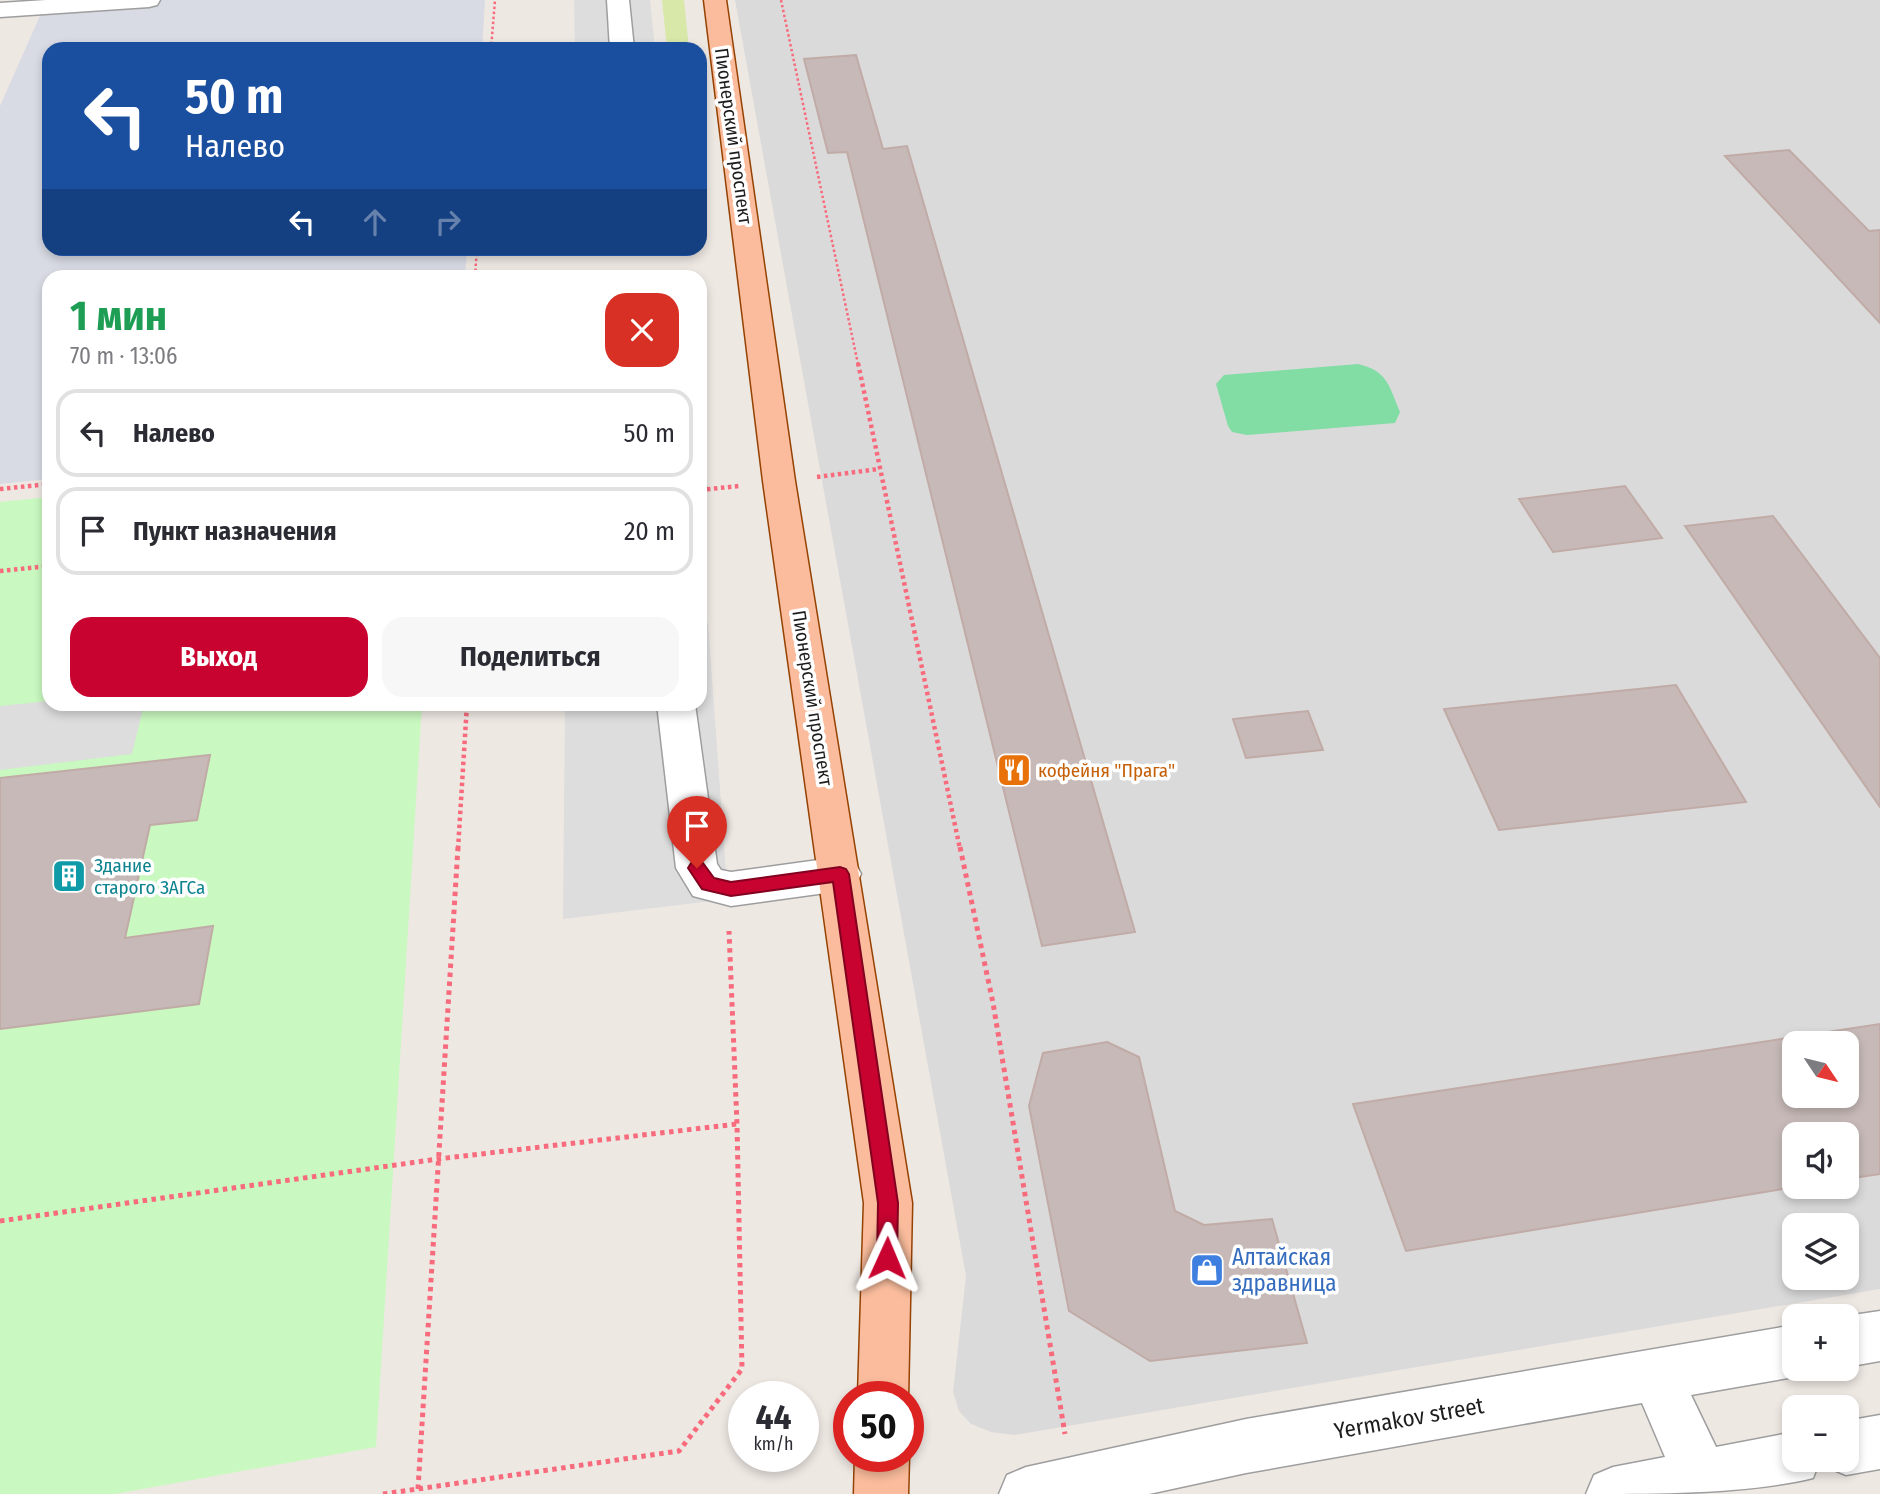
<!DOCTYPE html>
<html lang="ru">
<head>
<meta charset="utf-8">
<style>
  :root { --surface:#fff; --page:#f7f7f7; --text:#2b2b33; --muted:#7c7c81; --line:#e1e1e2; --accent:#c80330 }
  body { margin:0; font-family:"Fira Sans Condensed",sans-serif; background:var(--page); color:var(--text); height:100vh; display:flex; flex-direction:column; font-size:26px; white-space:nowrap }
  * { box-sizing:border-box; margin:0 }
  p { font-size:23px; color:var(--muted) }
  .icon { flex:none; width:38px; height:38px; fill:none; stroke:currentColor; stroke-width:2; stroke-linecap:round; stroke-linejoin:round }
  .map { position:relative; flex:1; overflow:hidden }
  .sheet { position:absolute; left:42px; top:270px; width:665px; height:441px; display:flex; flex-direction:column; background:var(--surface); border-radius:21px; box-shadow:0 4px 10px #0003 }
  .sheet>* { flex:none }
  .guide { position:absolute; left:42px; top:42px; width:665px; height:214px; border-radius:21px; box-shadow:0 4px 10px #0003; background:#1a4fa0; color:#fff; overflow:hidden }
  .needle { width:46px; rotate:125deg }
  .fabs { position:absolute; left:1782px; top:1031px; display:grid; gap:14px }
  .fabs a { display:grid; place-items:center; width:77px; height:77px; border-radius:14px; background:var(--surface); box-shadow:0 4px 10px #0003; font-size:35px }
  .speed { position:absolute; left:728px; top:1381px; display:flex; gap:14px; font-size:35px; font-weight:700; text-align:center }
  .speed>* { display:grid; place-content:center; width:91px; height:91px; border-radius:50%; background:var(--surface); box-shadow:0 4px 10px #0003; line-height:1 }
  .speed small { font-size:18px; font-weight:400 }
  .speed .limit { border:10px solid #d22; background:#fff; color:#111 }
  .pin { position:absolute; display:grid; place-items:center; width:60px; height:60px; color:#fff; margin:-72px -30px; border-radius:50% 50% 50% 0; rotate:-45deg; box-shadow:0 0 7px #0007 }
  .pin .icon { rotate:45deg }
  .me { position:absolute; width:77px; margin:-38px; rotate:1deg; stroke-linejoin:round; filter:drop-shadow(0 0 5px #0008) }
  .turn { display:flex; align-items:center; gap:24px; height:147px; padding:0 28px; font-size:32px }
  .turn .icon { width:91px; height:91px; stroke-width:2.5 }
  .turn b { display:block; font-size:49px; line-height:60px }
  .lanes { display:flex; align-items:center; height:66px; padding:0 28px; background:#0003; justify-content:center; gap:35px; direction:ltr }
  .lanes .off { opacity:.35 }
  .round { display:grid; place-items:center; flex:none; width:74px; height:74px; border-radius:21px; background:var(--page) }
  .overview { display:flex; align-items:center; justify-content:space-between; height:119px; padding:0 28px }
  h1 { font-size:42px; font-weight:700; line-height:52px; color:#1e9e55 }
  .action { display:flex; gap:14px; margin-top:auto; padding:14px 28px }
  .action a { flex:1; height:80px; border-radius:21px; background:var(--accent); color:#fff; font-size:28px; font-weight:700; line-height:80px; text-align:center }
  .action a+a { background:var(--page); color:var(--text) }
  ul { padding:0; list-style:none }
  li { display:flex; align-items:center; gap:21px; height:88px; margin:0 14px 10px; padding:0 14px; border:4px solid var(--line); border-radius:21px }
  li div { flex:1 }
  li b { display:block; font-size:26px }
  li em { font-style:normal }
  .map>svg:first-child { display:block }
  .residential { fill:#dbdada; fill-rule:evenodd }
  .grass { fill:#d7e8a9 }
  .park { fill:#c9f8c0 }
  .pitch { fill:#82dda5 }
  .parking { fill:#ddd }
  .plaza { fill:#d8dae4 }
  .building { fill:#c6b9b7; stroke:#c0aba6; stroke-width:2; fill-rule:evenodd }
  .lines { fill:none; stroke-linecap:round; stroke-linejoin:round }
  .minor-casing { stroke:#9e9e9e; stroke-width:3 }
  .major-casing { stroke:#954202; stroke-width:3 }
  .path-far2 { stroke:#f86b7d; stroke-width:2.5; stroke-dasharray:2.5 2.5; stroke-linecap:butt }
  .path-far1 { stroke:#f86b7d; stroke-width:4.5; stroke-dasharray:3.5 3.5; stroke-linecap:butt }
  .path { stroke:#f86b7d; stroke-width:5; stroke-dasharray:4.5 4.5; stroke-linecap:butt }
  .minor { fill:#fff; fill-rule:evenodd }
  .major { fill:#fabc9c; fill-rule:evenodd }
  .route { fill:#c80330; stroke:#82021f; stroke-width:2 }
  .labels { text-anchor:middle; stroke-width:7; stroke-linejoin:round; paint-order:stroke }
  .street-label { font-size:19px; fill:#1d1d1d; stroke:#fff }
  .food-label { font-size:19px; fill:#c56008; stroke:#fff; text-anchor:start }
  .culture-label { font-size:19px; fill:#0d838f; stroke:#fff; text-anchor:start }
  .near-shop-label { font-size:23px; fill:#366cbe; stroke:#fff; text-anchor:start }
  .near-street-label { font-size:23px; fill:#1d1d1d; stroke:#fff }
</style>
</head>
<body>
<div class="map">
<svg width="1880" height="1494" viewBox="0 0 1880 1494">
  <rect width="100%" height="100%" fill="#eee8e3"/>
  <path class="residential" d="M735,0H1880V1289L1014,1435L991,1432L971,1424L959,1411L953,1392L966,1276ZM1794,1043H1846V1096H1794ZM1794,1134H1846V1186H1794ZM1794,1225H1846V1278H1794Z"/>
  <path class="grass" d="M662,0H684L689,49H667Z"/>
  <path class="park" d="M49,497V704H422L376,1447L115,1494H0V502Z"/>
  <path class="pitch" d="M1358,364C1388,371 1389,386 1400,412L1395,423L1247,435L1232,432L1228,426L1216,384L1224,375Z"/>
  <g class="parking">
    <path d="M574,0H650L655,49H575Z"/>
    <path d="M708,623L728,899L563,919L565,704H700V624Z"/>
    <path d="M49,701V704H144L132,754L0,770V706Z"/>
  </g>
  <path class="plaza" d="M47,0H485L482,49H49V248L467,249L465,276H49V479L0,484V106Z"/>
  <g class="building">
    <path d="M856,55L883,149L907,146L1135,932L1042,946L847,152L828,153L804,59Z"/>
    <path d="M1789,150L1869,231L1880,230V323L1725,156Z"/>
    <path d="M1625,486L1662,538L1553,552L1519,499Z"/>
    <path d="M1773,516L1880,658V807L1685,526Z"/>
    <path d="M1676,685L1746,802L1499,830L1444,709Z"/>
    <path d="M1308,711L1323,750L1246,758L1233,719Z"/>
    <path d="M210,755L197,820L150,825L125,938L213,926L199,1004L0,1029V778Z"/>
    <path d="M1880,1024V1174L1846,1179V1134H1794V1186H1801L1406,1251L1353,1104ZM1794,1043H1846V1096H1794Z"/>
    <path d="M1107,1042L1139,1057L1175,1211L1204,1225L1272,1219L1307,1343L1150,1361L1069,1311L1029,1106L1043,1053Z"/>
  </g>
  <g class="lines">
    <g class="minor-casing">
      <g id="minor">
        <path d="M46,0H160L157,5L149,7L0,17V3Z"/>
        <path d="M607,0H629L634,49H610Z"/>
        <path d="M657,704H695L717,864L721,870L731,872L840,857L855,862L861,874L855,886L840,891L731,906L693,896L676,868Z"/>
        <path d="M1880,1311V1361L1846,1367V1316Z"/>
        <path d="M1794,1325V1368L1812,1369L1794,1377L1691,1395L1716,1447L1794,1432V1460H1820L1813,1478C1748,1494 1656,1494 1586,1494L1594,1475L1613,1467L1665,1457L1642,1403L1246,1473L1149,1494H999L1007,1475L1026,1467L1246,1419Z"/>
        <path d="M1880,1415V1469L1846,1475L1827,1467L1824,1460H1846V1421Z"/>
      </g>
    </g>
    <g class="major-casing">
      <g id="major">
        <path d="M704,0H726L795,481L912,1203L908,1400V1396H858L864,1203L763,481Z"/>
        <path d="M908,1455L909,1456L908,1494H854L855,1456Z"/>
      </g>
    </g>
    <g class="path-far2">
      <path d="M781,0L858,364"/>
      <path d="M491,49L495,0"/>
      <path d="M475,276L477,248"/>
    </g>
    <g class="path-far1">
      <path d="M858,363L960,849"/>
      <path d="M817,477L879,469"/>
      <path d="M0,489L49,484"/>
      <path d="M700,490L739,486"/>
      <path d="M0,571L49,566"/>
      <path d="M458,849L467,704"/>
    </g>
    <g class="path">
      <path d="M960,847L993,1003L1065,1434"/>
      <path d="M0,1221L438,1159L737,1124"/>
      <path d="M418,1489L458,847"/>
      <path d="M383,1494L679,1451L742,1369L737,1124L729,931"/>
    </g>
    <use href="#minor" class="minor"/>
    <use href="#major" class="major"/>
  </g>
  <path class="route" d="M697,861L703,863L714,878L731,882L840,867L846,869L849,874L898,1203L897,1258L894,1265L887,1268L880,1265L877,1258L878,1203L833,882L731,896L702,889L688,868L691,863Z"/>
  <defs>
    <g id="restaurant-square" transform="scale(1.75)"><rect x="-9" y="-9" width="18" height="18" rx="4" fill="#e8710a" stroke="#fff"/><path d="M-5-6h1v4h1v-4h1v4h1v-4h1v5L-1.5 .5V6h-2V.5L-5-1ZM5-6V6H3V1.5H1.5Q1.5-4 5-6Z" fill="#fff"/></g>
    <g id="building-square" transform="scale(1.75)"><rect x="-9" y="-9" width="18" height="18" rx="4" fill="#0f9aa8" stroke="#fff"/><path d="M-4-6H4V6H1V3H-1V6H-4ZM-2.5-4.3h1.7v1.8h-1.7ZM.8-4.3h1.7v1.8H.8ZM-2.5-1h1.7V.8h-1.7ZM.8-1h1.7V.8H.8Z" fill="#fff"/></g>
    <g id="shop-square" transform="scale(1.75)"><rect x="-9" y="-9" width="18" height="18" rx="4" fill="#3f7fe0" stroke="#fff"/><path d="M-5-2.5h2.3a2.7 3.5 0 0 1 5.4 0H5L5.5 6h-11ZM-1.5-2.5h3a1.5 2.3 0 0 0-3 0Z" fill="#fff"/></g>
  </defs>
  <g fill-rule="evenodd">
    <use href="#restaurant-square" x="1014" y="770"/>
    <use href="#building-square" x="69" y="876"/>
    <use href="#shop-square" x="1207" y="1270"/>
  </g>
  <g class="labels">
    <g class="street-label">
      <text transform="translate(734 136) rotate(82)" y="7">Пионерский проспект</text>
      <text transform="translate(813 698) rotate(81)" y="7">Пионерский проспект</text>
    </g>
    <g class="food-label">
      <text x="1038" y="777">кофейня "Прага"</text>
    </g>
    <g class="culture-label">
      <text x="94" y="872">Здание<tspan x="94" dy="22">старого ЗАГСа</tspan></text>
    </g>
    <g class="near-shop-label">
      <text x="1232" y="1265">Алтайская<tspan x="1232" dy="26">здравница</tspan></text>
    </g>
    <g class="near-street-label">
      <text transform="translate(1409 1418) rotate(-10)" y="8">Yermakov street</text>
    </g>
  </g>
</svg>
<div class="fabs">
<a><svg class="needle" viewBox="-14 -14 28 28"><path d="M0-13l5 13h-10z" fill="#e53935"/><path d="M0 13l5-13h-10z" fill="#7c7c81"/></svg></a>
<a><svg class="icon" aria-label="sound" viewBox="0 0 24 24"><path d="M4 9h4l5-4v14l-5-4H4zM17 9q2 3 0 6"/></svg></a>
<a><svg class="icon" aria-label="layers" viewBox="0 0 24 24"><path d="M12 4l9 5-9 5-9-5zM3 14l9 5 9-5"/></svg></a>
<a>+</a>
<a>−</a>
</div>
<div class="speed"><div>44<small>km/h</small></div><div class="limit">50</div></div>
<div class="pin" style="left:697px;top:868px;background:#d93025"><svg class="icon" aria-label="arrive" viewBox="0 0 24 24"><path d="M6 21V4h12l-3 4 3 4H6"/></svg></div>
<svg class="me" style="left:887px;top:1258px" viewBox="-20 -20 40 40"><path d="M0-17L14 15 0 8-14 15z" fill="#c80330" stroke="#fff" stroke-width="4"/></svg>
<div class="guide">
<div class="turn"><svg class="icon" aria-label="left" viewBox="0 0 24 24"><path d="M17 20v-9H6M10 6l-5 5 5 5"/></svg><div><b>50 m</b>Налево</div></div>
<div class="lanes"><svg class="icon" aria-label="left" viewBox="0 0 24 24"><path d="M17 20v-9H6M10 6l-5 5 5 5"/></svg><svg class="icon off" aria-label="ahead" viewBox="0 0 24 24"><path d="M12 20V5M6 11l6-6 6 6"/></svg><svg class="icon off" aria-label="right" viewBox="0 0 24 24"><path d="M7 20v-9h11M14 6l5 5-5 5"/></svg></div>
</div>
<section class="sheet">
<div class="overview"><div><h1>1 мин</h1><p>70 m · 13:06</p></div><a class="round" style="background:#d93025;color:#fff"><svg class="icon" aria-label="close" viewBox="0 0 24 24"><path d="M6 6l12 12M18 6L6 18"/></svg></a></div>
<ul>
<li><svg class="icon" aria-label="left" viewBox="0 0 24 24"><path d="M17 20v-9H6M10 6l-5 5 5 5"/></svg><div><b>Налево</b></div><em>50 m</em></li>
<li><svg class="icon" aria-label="arrive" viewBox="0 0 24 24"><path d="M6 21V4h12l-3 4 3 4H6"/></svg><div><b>Пункт назначения</b></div><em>20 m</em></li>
</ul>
<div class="action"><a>Выход</a><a>Поделиться</a></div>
</section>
</div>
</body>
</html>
